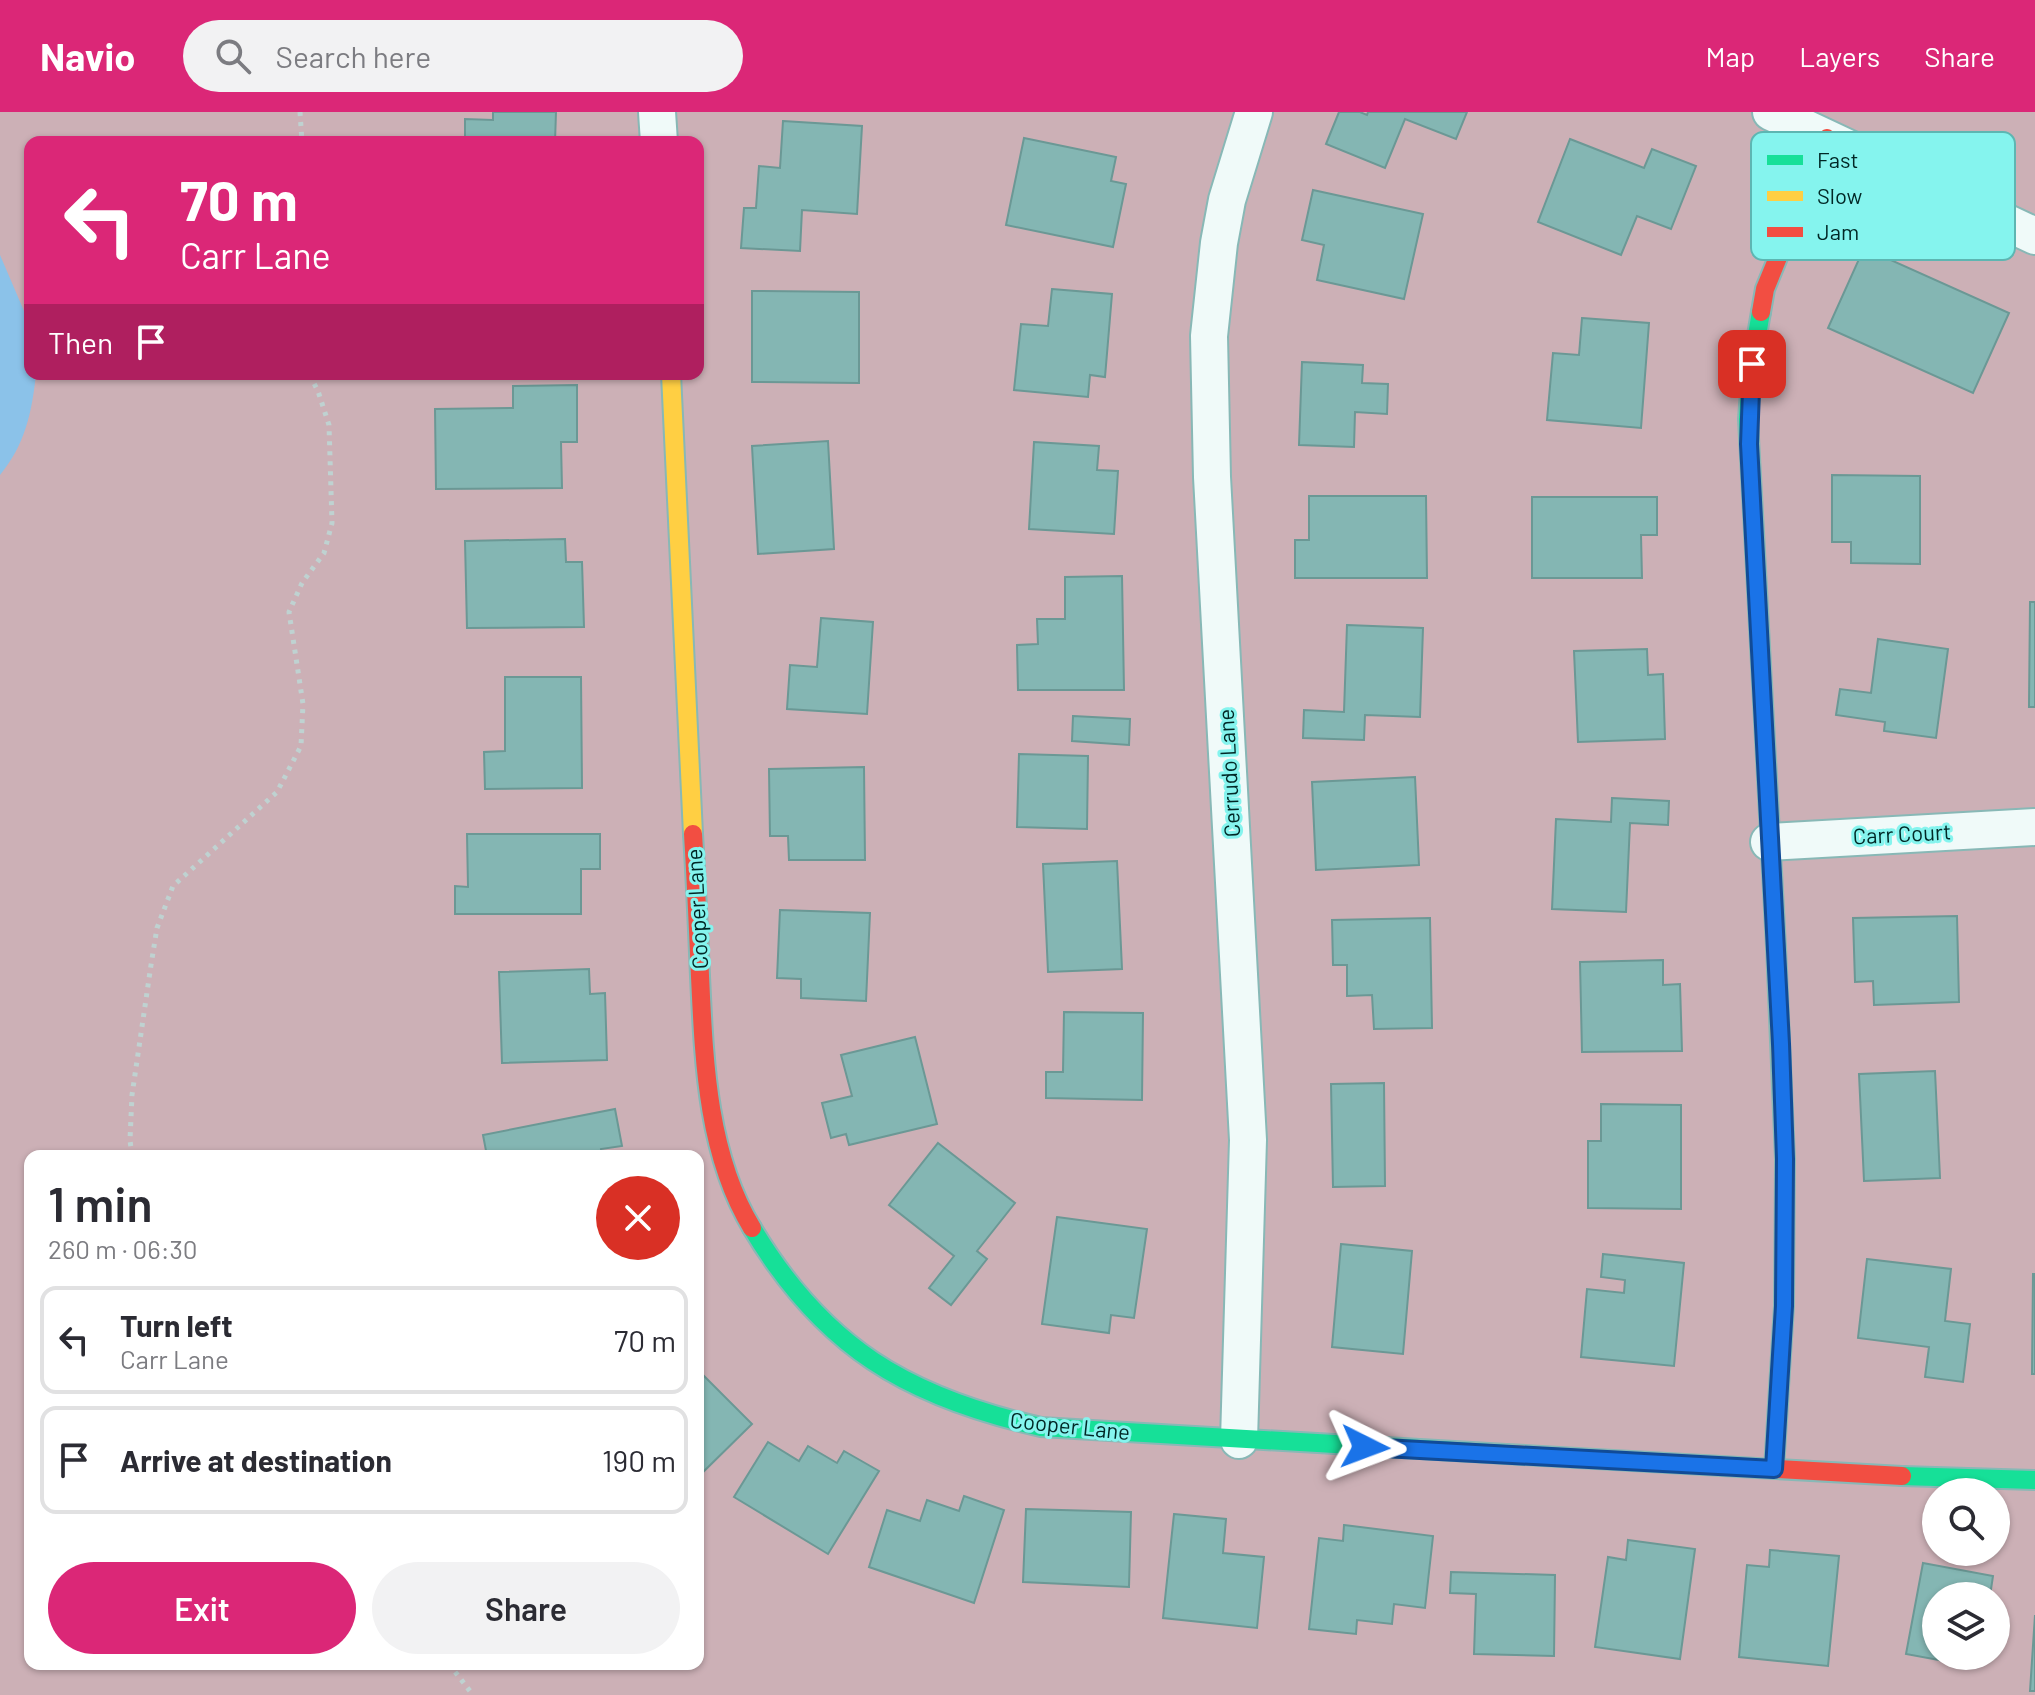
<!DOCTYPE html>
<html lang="en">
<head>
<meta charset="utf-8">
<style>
  :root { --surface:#fff; --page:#f2f2f3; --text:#2b2b33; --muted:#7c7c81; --line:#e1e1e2; --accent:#db2777 }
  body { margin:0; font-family:Barlow,sans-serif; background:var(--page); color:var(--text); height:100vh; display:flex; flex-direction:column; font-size:30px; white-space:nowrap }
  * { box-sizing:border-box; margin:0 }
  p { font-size:26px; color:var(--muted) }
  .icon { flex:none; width:44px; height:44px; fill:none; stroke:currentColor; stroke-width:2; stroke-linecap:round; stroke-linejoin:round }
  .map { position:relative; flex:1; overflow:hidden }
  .sheet { position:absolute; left:24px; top:1038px; width:680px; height:520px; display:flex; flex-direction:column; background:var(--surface); border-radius:16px; box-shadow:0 2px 6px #0004 }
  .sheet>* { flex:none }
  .top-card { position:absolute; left:24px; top:24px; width:680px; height:244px; border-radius:16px; box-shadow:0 2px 6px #0004; background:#db2777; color:#fff; overflow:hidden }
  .buttons { position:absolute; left:1922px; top:1366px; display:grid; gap:16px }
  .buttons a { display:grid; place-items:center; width:88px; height:88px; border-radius:50%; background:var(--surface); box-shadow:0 2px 6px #0004; font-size:40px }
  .pin { position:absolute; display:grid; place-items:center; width:68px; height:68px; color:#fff; margin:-34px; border-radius:16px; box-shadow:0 4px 12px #0006 }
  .me { position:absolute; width:88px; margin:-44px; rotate:93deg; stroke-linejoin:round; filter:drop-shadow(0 0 6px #0008) }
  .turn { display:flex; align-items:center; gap:28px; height:168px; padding:0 24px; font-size:36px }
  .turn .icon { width:104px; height:104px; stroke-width:2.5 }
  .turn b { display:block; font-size:56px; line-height:68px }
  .then { display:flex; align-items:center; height:76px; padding:0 24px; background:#0003; gap:16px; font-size:30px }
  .round { display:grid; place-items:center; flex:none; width:84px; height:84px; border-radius:42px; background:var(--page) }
  .headline { display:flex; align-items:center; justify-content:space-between; height:136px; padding:0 24px }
  h1 { font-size:48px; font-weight:600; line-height:60px }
  .primary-button { display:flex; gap:16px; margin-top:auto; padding:16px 24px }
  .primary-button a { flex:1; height:92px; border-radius:48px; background:var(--accent); color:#fff; font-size:32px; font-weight:600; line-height:92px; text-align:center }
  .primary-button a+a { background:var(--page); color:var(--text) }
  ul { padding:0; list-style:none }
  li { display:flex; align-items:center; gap:24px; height:108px; margin:0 16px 12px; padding:0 8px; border:4px solid var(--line); border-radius:16px }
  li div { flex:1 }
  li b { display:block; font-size:30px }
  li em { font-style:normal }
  header { display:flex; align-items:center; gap:48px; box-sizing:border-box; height:112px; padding:0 40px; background:var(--accent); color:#fff }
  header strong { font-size:38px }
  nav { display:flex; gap:44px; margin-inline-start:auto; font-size:28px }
  .search { width:560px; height:72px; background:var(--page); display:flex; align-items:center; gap:20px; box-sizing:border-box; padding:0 28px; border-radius:44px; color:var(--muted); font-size:30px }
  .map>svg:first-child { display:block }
  .green { fill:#ccb0b6; fill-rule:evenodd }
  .water { fill:#8bc2e9 }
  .building { fill:#84b6b3; stroke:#6b9895; stroke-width:2 }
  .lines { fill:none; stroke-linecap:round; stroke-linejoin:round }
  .street-casing { stroke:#88b8b6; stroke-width:40 }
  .fast-casing { stroke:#88b8b6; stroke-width:22 }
  .slow-casing { stroke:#88b8b6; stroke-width:22 }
  .jam-casing { stroke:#88b8b6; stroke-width:22 }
  .path { stroke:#bfd2d1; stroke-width:5; stroke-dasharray:4 6; stroke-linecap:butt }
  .street { stroke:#f0faf9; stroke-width:36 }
  .fast { stroke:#16e098; stroke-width:18 }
  .slow { stroke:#ffcf43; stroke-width:18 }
  .jam { stroke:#f24e42; stroke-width:18 }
  .route-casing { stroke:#114b97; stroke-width:20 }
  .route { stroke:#1a73e8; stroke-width:14 }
  .labels { text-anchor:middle; stroke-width:6; stroke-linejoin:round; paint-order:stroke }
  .street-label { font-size:22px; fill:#012725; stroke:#85f4ee }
  .key { fill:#85f4ee; stroke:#5db6b2; stroke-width:2 }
  .key-label { font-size:22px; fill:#012725 }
</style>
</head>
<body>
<header>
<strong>Navio</strong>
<div class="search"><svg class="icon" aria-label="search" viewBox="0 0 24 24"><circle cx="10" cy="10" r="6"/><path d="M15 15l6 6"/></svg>Search here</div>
<nav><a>Map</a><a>Layers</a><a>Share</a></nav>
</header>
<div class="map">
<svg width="2035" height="1583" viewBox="0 0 2035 1583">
  <rect width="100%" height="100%" fill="#9edbd8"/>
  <path class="green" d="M0,0H2035V1583H0ZM30,30H698V262H30ZM30,1044H698V1552H30ZM1936,1380H1996V1440H1936ZM1936,1484H1996V1544H1936Z"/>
  <path class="water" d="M0,143L30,213V262H36C32,300 25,333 0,363Z"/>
  <g class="building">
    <path d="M493,0H556L555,30H439H465V7L493,8Z"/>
    <path d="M1339,0H1360L1367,3L1368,0H1467L1456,27L1405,7L1385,56L1326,32Z"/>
    <path d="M783,9L862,14L857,102L802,98L800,139L741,136L744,96H756L759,54L780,56Z"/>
    <path d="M1024,26L1116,45L1111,69L1126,72L1113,135L1006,113Z"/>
    <path d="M1570,27L1644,56L1652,37L1696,54L1671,117L1637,104L1621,143L1538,110Z"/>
    <path d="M1313,78L1423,102L1404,187L1317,168L1324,133L1302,128Z"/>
    <path d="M1864,136L2009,201L1973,281L1828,216Z"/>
    <path d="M1052,177L1112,182L1105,265L1090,263L1088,285L1014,278L1021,212L1048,214Z"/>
    <path d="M752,179L859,180V271L752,270Z"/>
    <path d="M1582,206L1649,211L1641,316L1547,308L1553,241L1579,243Z"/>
    <path d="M1302,250L1363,253L1362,271L1388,272L1387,302L1355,300L1354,335L1299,333Z"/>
    <path d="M577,273V330H561L562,376L436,377L435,297L513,296V274Z"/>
    <path d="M828,329L834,437L758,442L752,334Z"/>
    <path d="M1034,330L1099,334L1097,358L1118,359L1114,422L1029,417Z"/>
    <path d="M1832,363L1920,364V452L1851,451V430H1832Z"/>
    <path d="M1309,384H1426L1427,466H1295V428H1309Z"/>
    <path d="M1532,385H1657V423H1641L1642,466H1532Z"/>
    <path d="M565,427L566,450H582L584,515L467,516L465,429Z"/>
    <path d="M1122,464L1124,578H1018L1017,533L1038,532L1037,507H1065V465Z"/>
    <path d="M2030,490H2035V595H2029Z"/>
    <path d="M821,506L873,510L867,602L787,597L790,553L817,555Z"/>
    <path d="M1347,513L1423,516L1420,605L1365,603L1364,628L1303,626L1304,598L1344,600Z"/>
    <path d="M1878,527L1948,537L1936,626L1884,619L1885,610L1836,603L1840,577L1871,581Z"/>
    <path d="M1647,537L1648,563L1663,562L1665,627L1578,630L1574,539Z"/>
    <path d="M505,565H581L582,676L485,677L484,640L505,639Z"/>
    <path d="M1073,604L1130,607L1129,633L1072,629Z"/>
    <path d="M1019,642L1088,644L1087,717L1017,715Z"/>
    <path d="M864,655L865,748H789L788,724H770L769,657Z"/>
    <path d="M1415,665L1419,753L1316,758L1312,670Z"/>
    <path d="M1612,686L1669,689L1668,713L1630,711L1626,800L1552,797L1556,707L1611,710Z"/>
    <path d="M467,722H600V757H581V802H455V774L468,775Z"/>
    <path d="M1117,749L1122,857L1048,860L1043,752Z"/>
    <path d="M780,798L870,801L866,889L801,886V867L777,866Z"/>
    <path d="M1957,804L1959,890L1874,893L1873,869L1855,870L1853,806Z"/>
    <path d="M1430,806L1432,916L1374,917L1372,883L1347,884V853H1333L1332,808Z"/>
    <path d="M1663,848V873L1680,872L1682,939L1582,940L1580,850Z"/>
    <path d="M589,857L590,882L605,881L607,948L502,951L499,860Z"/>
    <path d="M1064,900L1143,901L1142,988L1046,986V960H1063Z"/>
    <path d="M915,925L937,1012L849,1033L846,1022L831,1026L822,991L852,984L841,943Z"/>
    <path d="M1935,959L1940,1066L1864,1069L1859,962Z"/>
    <path d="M1384,971L1385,1074L1333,1075L1331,972Z"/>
    <path d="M1601,992L1681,993V1097L1588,1096V1029H1601Z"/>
    <path d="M615,997L622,1034L601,1037L602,1044H487L483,1023Z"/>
    <path d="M938,1031L1015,1091L977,1139L987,1147L951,1193L929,1176L954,1144L889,1093Z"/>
    <path d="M1057,1105L1147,1117L1134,1206L1111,1203L1109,1221L1042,1212Z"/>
    <path d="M1341,1132L1412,1139L1403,1242L1332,1235Z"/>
    <path d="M1603,1142L1684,1151L1674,1254L1581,1245L1587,1177L1624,1181L1625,1168L1601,1165Z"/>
    <path d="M1867,1147L1951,1157L1945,1209L1970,1212L1963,1270L1925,1265L1929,1235L1858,1226Z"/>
    <path d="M2033,1162H2035V1262H2032Z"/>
    <path d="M698,1258L752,1312L698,1365Z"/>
    <path d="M768,1330L799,1349L808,1334L837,1351L844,1339L879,1359L828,1442L734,1385Z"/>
    <path d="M964,1384L1004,1398L974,1491L869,1455L887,1398L920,1409L927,1388L959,1399Z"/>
    <path d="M1026,1397L1131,1400L1129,1475L1023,1470Z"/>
    <path d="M1174,1402L1226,1407L1223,1441L1264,1445L1257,1516L1163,1506Z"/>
    <path d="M1344,1413L1433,1424L1425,1496L1394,1492L1392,1512L1357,1508L1356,1522L1309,1517L1319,1426L1343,1429Z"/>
    <path d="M1628,1428L1695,1437L1680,1547L1595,1535L1608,1445L1626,1448Z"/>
    <path d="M1770,1438L1839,1444L1828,1554L1739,1545L1747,1453L1769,1455Z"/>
    <path d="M1923,1451L1993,1464L1990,1484H1936V1544H1979L1977,1555L1906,1542Z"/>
    <path d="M1451,1460L1555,1463L1554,1544L1474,1542L1476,1482L1450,1481Z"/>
    <path d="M2035,1503V1579H2030Z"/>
  </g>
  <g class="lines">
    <g class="street-casing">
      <g id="street">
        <path d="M657,0L659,30"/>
        <path d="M1771,0L2035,124"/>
        <path d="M1769,730L2035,715"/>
        <path d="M1239,1328L1248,1028L1212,365L1209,224L1219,131L1227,88L1254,0"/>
      </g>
    </g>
    <g class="fast-casing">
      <g id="fast">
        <path d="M1761,200L1752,252L1748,307L1776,835"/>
        <path d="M752,1116C823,1235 907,1285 1041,1315L1506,1342"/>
        <path d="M1902,1364L2035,1368"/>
      </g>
    </g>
    <g class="slow-casing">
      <g id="slow">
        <path d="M671,262L693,722"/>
        <path d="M1774,1357L1784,1194L1785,1047L1776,835"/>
      </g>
    </g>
    <g class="jam-casing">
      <g id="jam">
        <path d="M1761,200L1765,177L1827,26"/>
        <path d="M693,722C696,770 698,817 700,864C704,948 707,1042 752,1116"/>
        <path d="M1506,1342L1902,1364"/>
      </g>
    </g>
    <g class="path">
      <path d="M300,0L302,30"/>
      <path d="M132,1044L130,1028L132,983L151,853L157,816L173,774L277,680L301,634L303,592L289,500L302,471L324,441L332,411L329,313L318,279L309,262"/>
      <path d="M449,1552L473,1583"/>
    </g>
    <use href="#street" class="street"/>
    <use href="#fast" class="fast"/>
    <use href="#slow" class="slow"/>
    <use href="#jam" class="jam"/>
  </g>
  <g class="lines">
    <g class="route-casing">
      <path id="route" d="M1365,1335L1774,1357L1784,1194L1785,1047L1781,932L1749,332L1752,252"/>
    </g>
    <use href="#route" class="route"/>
  </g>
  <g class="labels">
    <g class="street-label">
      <text transform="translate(1229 661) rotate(-93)" y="8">Cerrudo Lane</text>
      <text transform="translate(1902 722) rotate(-3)" y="8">Carr Court</text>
      <text transform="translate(697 797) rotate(-93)" y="8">Cooper Lane</text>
      <text transform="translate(1070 1314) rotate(6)" y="8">Cooper Lane</text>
    </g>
  </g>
  <rect x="1751" y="20" width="264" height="128" rx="12" class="key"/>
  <rect x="1767" y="43" width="36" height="10" fill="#16e098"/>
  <rect x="1767" y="79" width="36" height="10" fill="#ffcf43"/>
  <rect x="1767" y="115" width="36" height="10" fill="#f24e42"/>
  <g class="key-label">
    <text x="1817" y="56">Fast</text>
    <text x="1817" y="92">Slow</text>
    <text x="1817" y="128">Jam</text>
  </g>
</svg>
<div class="buttons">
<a><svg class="icon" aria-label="search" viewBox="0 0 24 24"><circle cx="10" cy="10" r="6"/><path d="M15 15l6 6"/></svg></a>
<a><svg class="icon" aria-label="layers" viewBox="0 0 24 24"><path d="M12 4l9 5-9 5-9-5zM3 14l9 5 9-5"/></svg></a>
</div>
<div class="pin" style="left:1752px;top:252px;background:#d93025"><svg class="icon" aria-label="arrive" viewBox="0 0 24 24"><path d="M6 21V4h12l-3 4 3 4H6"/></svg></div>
<svg class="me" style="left:1365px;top:1335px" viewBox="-20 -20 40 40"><path d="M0-17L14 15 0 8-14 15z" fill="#1a73e8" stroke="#fff" stroke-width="4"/></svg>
<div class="top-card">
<div class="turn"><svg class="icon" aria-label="left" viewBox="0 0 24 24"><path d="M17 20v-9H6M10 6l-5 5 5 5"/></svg><div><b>70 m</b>Carr Lane</div></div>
<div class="then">Then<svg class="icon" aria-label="arrive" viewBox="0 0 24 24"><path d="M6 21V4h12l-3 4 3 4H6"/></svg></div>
</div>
<section class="sheet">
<div class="headline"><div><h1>1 min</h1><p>260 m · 06:30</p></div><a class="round" style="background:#d93025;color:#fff"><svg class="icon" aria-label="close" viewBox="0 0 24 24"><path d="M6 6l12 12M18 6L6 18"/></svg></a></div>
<ul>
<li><svg class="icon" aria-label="left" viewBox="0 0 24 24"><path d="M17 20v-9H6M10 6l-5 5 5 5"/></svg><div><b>Turn left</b><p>Carr Lane</p></div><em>70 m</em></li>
<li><svg class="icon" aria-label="arrive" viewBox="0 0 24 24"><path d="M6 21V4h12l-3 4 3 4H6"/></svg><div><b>Arrive at destination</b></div><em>190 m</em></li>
</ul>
<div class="primary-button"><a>Exit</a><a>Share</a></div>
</section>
</div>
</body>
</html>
